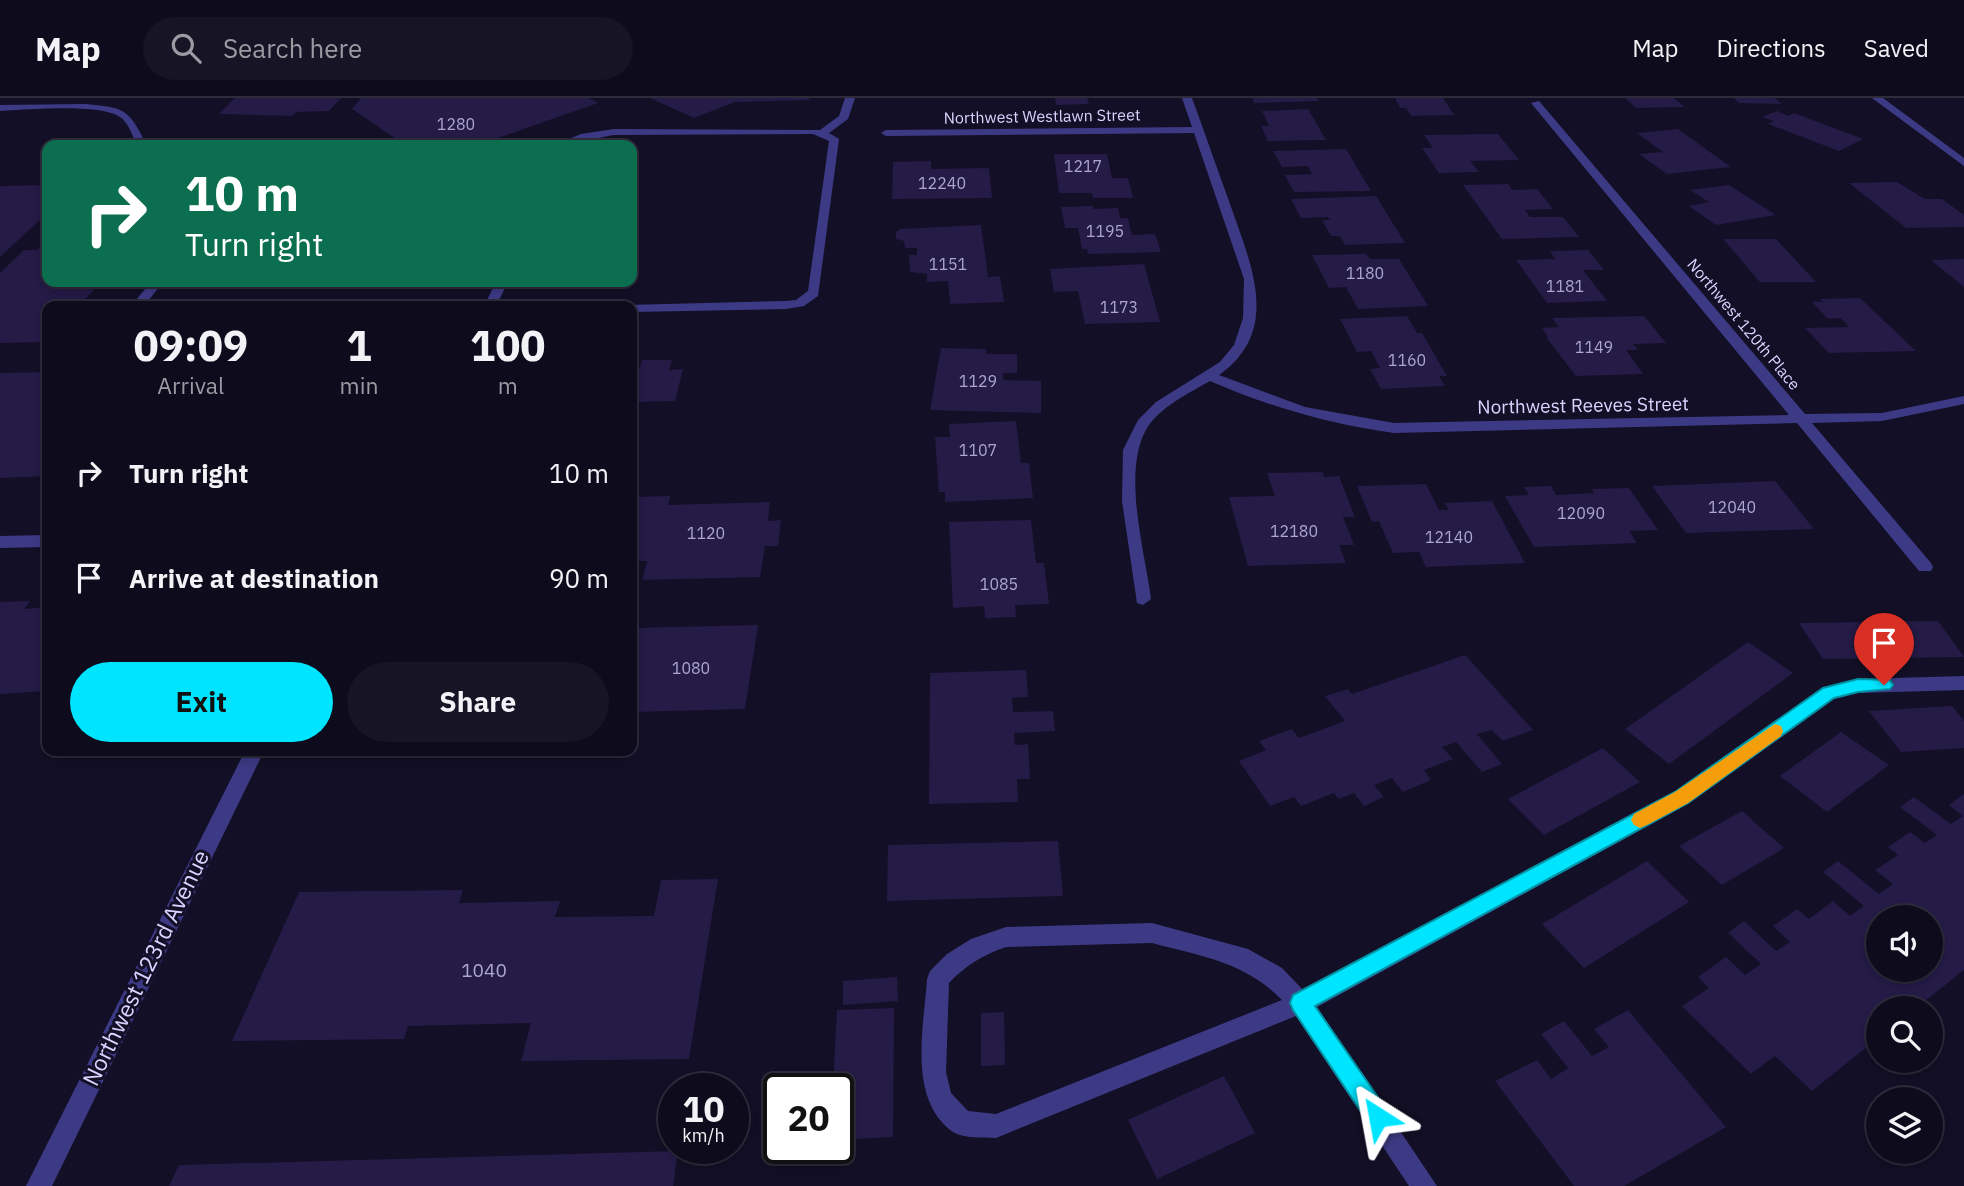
<!DOCTYPE html>
<html lang="en">
<head>
<meta charset="utf-8">
<style>
  :root { --surface:#0e0b1c; --page:#171425; --text:#f1f3f6; --muted:#9b9ba3; --line:#2e2b3b; --accent:#00e5ff }
  body { margin:0; font-family:"IBM Plex Sans",sans-serif; background:var(--page); color:var(--text); height:100vh; display:flex; flex-direction:column; font-size:26px; white-space:nowrap }
  * { box-sizing:border-box; margin:0 }
  p { font-size:23px; color:var(--muted) }
  .icon { flex:none; width:38px; height:38px; fill:none; stroke:currentColor; stroke-width:2; stroke-linecap:round; stroke-linejoin:round }
  .map { position:relative; flex:1; overflow:hidden }
  .panel { position:absolute; left:42px; top:203px; width:595px; height:455px; display:flex; flex-direction:column; background:var(--surface); border-radius:14px; box-shadow:0 4px 10px #0003,0 0 0 2px var(--line) }
  .panel>* { flex:none }
  .top-card { position:absolute; left:42px; top:42px; width:595px; height:147px; border-radius:14px; box-shadow:0 4px 10px #0003,0 0 0 2px var(--line); background:#0b6e4f; color:#fff; overflow:hidden }
  .tools { position:absolute; left:1866px; top:807px; display:grid; gap:14px }
  .tools a { display:grid; place-items:center; width:77px; height:77px; border-radius:50%; background:var(--surface); box-shadow:0 4px 10px #0003,0 0 0 2px var(--line); font-size:35px }
  .speed { position:absolute; left:658px; top:975px; display:flex; gap:14px; font-size:35px; font-weight:700; text-align:center }
  .speed>* { display:grid; place-content:center; width:91px; height:91px; border-radius:50%; background:var(--surface); box-shadow:0 4px 10px #0003,0 0 0 2px var(--line); line-height:1 }
  .speed small { font-size:18px; font-weight:400 }
  .speed .limit { border:4px solid #111; border-radius:10px; background:#fff; color:#111 }
  .pin { position:absolute; display:grid; place-items:center; width:60px; height:60px; color:#fff; margin:-72px -30px; border-radius:50% 50% 50% 0; rotate:-45deg; box-shadow:0 0 7px #0007 }
  .pin .icon { rotate:45deg }
  .me { position:absolute; width:77px; margin:-38px; rotate:326deg; stroke-linejoin:round; filter:drop-shadow(0 0 5px #0008) }
  .turn { display:flex; align-items:center; gap:24px; height:147px; padding:0 28px; font-size:32px }
  .turn .icon { width:91px; height:91px; stroke-width:2.5 }
  .turn b { display:block; font-size:49px; line-height:60px }
  .eta { display:flex; justify-content:space-evenly; align-items:center; height:119px; text-align:center }
  .eta b { font-size:42px; font-weight:700; line-height:49px }
  .action { display:flex; gap:14px; margin-top:auto; padding:14px 28px }
  .action a { flex:1; height:80px; border-radius:42px; background:var(--accent); color:#111; font-size:28px; font-weight:700; line-height:80px; text-align:center }
  .action a+a { background:var(--page); color:var(--text) }
  ul { padding:0; list-style:none }
  li { display:flex; align-items:center; gap:21px; height:105px; padding:0 28px }
  li div { flex:1 }
  li b { display:block; font-size:26px }
  li em { font-style:normal }
  header { display:flex; align-items:center; gap:42px; box-sizing:border-box; height:98px; padding:0 35px; background:var(--surface); border-bottom:2px solid var(--line) }
  header strong { font-size:33px }
  nav { display:flex; gap:38px; margin-inline-start:auto; font-size:24px }
  .search { width:490px; height:63px; background:var(--page); display:flex; align-items:center; gap:18px; box-sizing:border-box; padding:0 24px; border-radius:38px; color:var(--muted); font-size:26px }
  .map>svg:first-child { display:block }
  .building { fill:#241b47; fill-rule:evenodd }
  .lines { fill:none; stroke-linecap:round; stroke-linejoin:round }
  .minor { fill:#3d3a85; fill-rule:evenodd }
  .route { fill:#00e5ff; stroke:#0095a6; stroke-width:2 }
  .slow { fill:#f59e0b }
  .labels { text-anchor:middle; stroke-width:6; stroke-linejoin:round; paint-order:stroke }
  .far-street-label { font-size:16px; fill:#d9d4ff; stroke:#130f26 }
  .number-label { font-size:16px; fill:#aca6d1 }
  .street-label { font-size:19px; fill:#d9d4ff; stroke:#130f26 }
  .near-number-label { font-size:19px; fill:#aca6d1 }
  .near-street-label { font-size:23px; fill:#d9d4ff; stroke:#130f26 }
</style>
</head>
<body>
<header>
<strong>Map</strong>
<div class="search"><svg class="icon" aria-label="search" viewBox="0 0 24 24"><circle cx="10" cy="10" r="6"/><path d="M15 15l6 6"/></svg>Search here</div>
<nav><a>Map</a><a>Directions</a><a>Saved</a></nav>
</header>
<div class="map">
<svg width="1964" height="1088" viewBox="0 0 1964 1088">
  <rect width="100%" height="100%" fill="#130f26"/>
  <g class="building">
    <path d="M235,0H341L329,13L296,14L292,18L219,16Z"/>
    <path d="M361,0H589L598,5L495,41H396L352,11Z"/>
    <path d="M650,0H809L810,2L735,4L694,20Z"/>
    <path d="M1055,0H1087L1089,6L1056,7Z"/>
    <path d="M1252,0H1317L1319,3L1254,5Z"/>
    <path d="M1395,0H1443L1454,17L1411,18L1406,10H1400Z"/>
    <path d="M1625,0H1674L1685,9L1636,10Z"/>
    <path d="M1734,0H1775L1781,6L1739,5Z"/>
    <path d="M1308,11L1326,42L1268,43L1261,28H1269L1262,13Z"/>
    <path d="M1777,13L1789,18L1794,15L1863,41L1839,53L1768,26L1774,23L1762,19Z"/>
    <path d="M1678,31L1731,69L1667,76L1639,56L1663,54L1637,35Z"/>
    <path d="M1498,36L1519,62L1470,63L1479,74L1439,75L1422,50H1433L1424,37Z"/>
    <path d="M1346,51L1371,93L1294,94L1285,77L1312,76L1308,68L1282,69L1273,53Z"/>
    <path d="M1054,56H1107L1112,80H1128L1133,100H1093L1092,95H1059Z"/>
    <path d="M931,63V71L989,70L992,100L892,101L893,64Z"/>
    <path d="M1897,84L1925,101H1942L1964,117V129L1906,130L1849,85Z"/>
    <path d="M1508,86L1512,92L1537,91L1553,111L1525,112L1530,119H1563L1579,139L1502,141L1463,87Z"/>
    <path d="M47,87V115L0,159V88Z"/>
    <path d="M1729,87L1776,117L1716,127L1689,108L1709,104L1690,92Z"/>
    <path d="M1376,98L1405,145L1345,147L1340,138H1331L1322,122H1330L1328,119L1301,120L1291,101Z"/>
    <path d="M1093,108V111L1118,110L1120,120H1128L1132,137L1155,136L1161,154L1088,156L1087,151H1082L1078,130H1065L1061,109Z"/>
    <path d="M981,127L988,179L1000,178L1004,204L950,206L948,183L927,184V176L910,174L909,157H917V150H905L904,143L896,141V134L900,131Z"/>
    <path d="M1723,141H1776L1816,184H1760Z"/>
    <path d="M47,142V184H101L79,208H47L46,244L0,245V175L24,152H37Z"/>
    <path d="M1588,152L1604,172H1583L1607,203L1547,205L1516,162L1555,161L1550,153Z"/>
    <path d="M1366,156L1370,161H1399L1428,208L1358,211L1346,189L1329,190L1312,157Z"/>
    <path d="M1964,161V189L1931,162Z"/>
    <path d="M1144,166L1160,224L1085,226L1078,193L1054,194L1050,171Z"/>
    <path d="M1860,200L1916,253L1829,255L1805,230L1849,229L1841,220L1828,221L1812,204H1823L1820,201Z"/>
    <path d="M1407,218L1417,235H1422L1447,278H1439L1445,288L1381,291L1370,271L1380,270L1371,253L1357,254L1340,221Z"/>
    <path d="M1644,218L1666,245L1633,246L1638,252H1626L1643,276L1576,278L1546,239H1548L1542,230L1559,229L1552,220Z"/>
    <path d="M941,250L986,251V256H1017V275H1003V282L1041,283V315L930,312Z"/>
    <path d="M642,262H672L669,272L683,271L675,303L632,304V276L638,275Z"/>
    <path d="M47,274V378L0,380V275Z"/>
    <path d="M1016,323L1021,365H1029L1033,400L945,404V394H939L935,339H950L949,326Z"/>
    <path d="M1323,374L1324,379L1339,378L1355,419H1343L1354,447H1339L1346,465L1248,468L1229,399L1275,398L1267,375Z"/>
    <path d="M1775,383L1814,431L1686,435L1652,388Z"/>
    <path d="M1426,386L1439,412H1449L1445,405L1492,403L1525,465L1426,469L1419,454L1393,455L1379,423L1372,424L1357,388Z"/>
    <path d="M1551,388L1556,397L1594,395L1592,391L1629,390L1658,432L1629,433L1637,445L1534,449L1505,398L1529,397L1524,389Z"/>
    <path d="M670,398L668,407L770,404L768,423L781,422L778,448H765L760,479L642,482L647,463H632V399Z"/>
    <path d="M1031,422L1036,465H1044L1049,506L1015,507L1016,519L985,520L984,508L953,510L949,424Z"/>
    <path d="M30,503L24,511L47,509V593L0,596V504Z"/>
    <path d="M1938,523L1964,559L1823,561L1799,525Z"/>
    <path d="M758,527L745,611L632,614V530Z"/>
    <path d="M1748,544L1793,575L1669,666L1625,631Z"/>
    <path d="M1465,557L1533,632L1503,643L1492,632L1477,636L1502,666L1482,674L1456,644L1442,649L1453,661L1424,672L1431,682L1403,694L1392,680L1374,687L1384,699L1364,708L1354,695L1338,701L1334,695L1301,708L1294,699L1270,708L1239,663L1266,652L1259,643L1292,631L1299,640L1345,623L1325,598L1348,591L1352,596Z"/>
    <path d="M1026,572L1028,599L1012,600L1013,614L1053,613L1055,633L1014,635L1015,647L1028,646L1030,681H1017L1018,704L929,706L930,575Z"/>
    <path d="M1952,608L1964,623V650L1901,654L1869,613Z"/>
    <path d="M1841,634L1889,667L1827,714L1780,678Z"/>
    <path d="M1603,650L1640,684L1544,737L1508,701Z"/>
    <path d="M1964,696V872L1916,910H1878V940L1812,993L1775,958L1751,976L1682,908L1709,890L1698,879L1726,859L1745,877L1761,866L1728,835L1744,823L1776,853L1790,844L1773,828L1797,811L1809,821L1833,803L1850,818L1864,808L1823,774L1838,763L1879,796L1893,786L1875,772L1898,757L1888,749L1910,734L1925,745L1937,737L1900,709L1914,699L1951,726L1963,718L1949,707ZM1878,819H1930V872H1878Z"/>
    <path d="M1742,713L1784,750L1722,787L1679,748Z"/>
    <path d="M1058,743L1063,798L887,803L888,747Z"/>
    <path d="M1647,763L1689,804L1584,870L1542,826Z"/>
    <path d="M718,781L689,961L521,963L531,925L408,928L404,941L232,943L299,794L463,792L459,805L560,803L555,819L654,818L661,782Z"/>
    <path d="M897,879L898,903L843,907V883Z"/>
    <path d="M894,910L893,1039L838,1042V990H833L837,912Z"/>
    <path d="M1628,912L1726,1029L1624,1088H1574L1495,983L1537,962L1551,981L1568,970L1541,936L1564,923L1592,958L1609,949L1594,931Z"/>
    <path d="M1004,914L1005,967L981,968V915Z"/>
    <path d="M1224,978L1255,1035L1157,1081L1128,1022Z"/>
    <path d="M678,1053L673,1088H169L179,1067Z"/>
  </g>
  <g class="lines">
    <g class="minor">
      <path d="M845,0H855L848,21L829,35L839,41L818,198L804,208L786,211L632,214V208L627,207L786,203L796,202L808,193L829,43L813,36L614,37C595,40 577,47 558,47L559,45L581,36L614,31L820,32L839,18Z"/>
      <path d="M1182,0H1192C1205,35 1217,71 1230,106C1250,165 1283,232 1219,277L1305,309L1394,325L1789,317L1531,5L1539,3L1805,316L1882,315L1964,298V306L1882,323L1812,325L1931,465L1933,469L1931,473H1919L1797,325L1394,335C1329,326 1270,309 1210,283C1189,295 1164,307 1149,327C1120,369 1145,453 1151,501L1143,507L1137,505L1122,403L1123,352L1138,322L1156,304L1220,264L1234,247L1243,220L1244,181L1194,35L886,38L881,35L886,32L1192,29Z"/>
      <path d="M1872,0H1883L1964,60V68Z"/>
      <path d="M85,6C127,10 128,11 147,47H137C132,38 129,25 120,19C99,5 27,12 0,13V7Z"/>
      <path d="M151,184H163L144,208H131Z"/>
      <path d="M496,184H508L496,208H484Z"/>
      <path d="M47,437V449L0,450V438Z"/>
      <path d="M1964,578V592L1858,595L1834,601L1688,706L1317,909L1437,1088H1409L1296,918L996,1040C984,1039 964,1041 953,1034C907,1001 924,929 927,881L930,873L947,856L971,841L1006,829L1152,825L1248,851L1282,870L1303,892L1674,694L1823,590L1858,581ZM1152,845C1201,858 1245,864 1282,902L996,1016L968,1013L951,995L946,974L949,885C966,867 983,857 1006,849Z"/>
      <path d="M245,653H264L52,1088H26Z"/>
    </g>
  </g>
  <path class="route" d="M1858,581L1890,582L1893,587L1890,591L1858,594L1834,600L1688,705L1315,908L1386,1011L1389,1019L1386,1027L1378,1030L1370,1027L1293,912L1290,905L1293,897L1675,694L1823,590Z"/>
  <path class="slow" d="M1775,626L1781,628L1783,633L1781,638L1688,705L1647,727L1640,730L1634,727L1631,722L1634,716L1675,694Z"/>
  <g class="labels">
    <g class="far-street-label">
      <text transform="translate(1042 18) rotate(-1)" y="6">Northwest Westlawn Street</text>
      <text transform="translate(1744 226) rotate(50)" y="6">Northwest 120th Place</text>
    </g>
    <g class="number-label">
      <text x="456" y="32">1280</text>
      <text x="1083" y="74">1217</text>
      <text x="942" y="91">12240</text>
      <text x="1105" y="139">1195</text>
      <text x="948" y="172">1151</text>
      <text x="1365" y="181">1180</text>
      <text x="1565" y="194">1181</text>
      <text x="1119" y="215">1173</text>
      <text x="1594" y="255">1149</text>
      <text x="1407" y="268">1160</text>
      <text x="978" y="289">1129</text>
      <text x="978" y="358">1107</text>
      <text x="1732" y="415">12040</text>
      <text x="1581" y="421">12090</text>
      <text x="1294" y="439">12180</text>
      <text x="706" y="441">1120</text>
      <text x="1449" y="445">12140</text>
      <text x="999" y="492">1085</text>
      <text x="691" y="576">1080</text>
    </g>
    <g class="street-label">
      <text transform="translate(1583 307) rotate(-1)" y="7">Northwest Reeves Street</text>
    </g>
    <g class="near-number-label">
      <text x="484" y="879">1040</text>
    </g>
    <g class="near-street-label">
      <text transform="translate(146 870) rotate(-64)" y="8">Northwest 123rd Avenue</text>
    </g>
  </g>
</svg>
<div class="tools">
<a><svg class="icon" aria-label="sound" viewBox="0 0 24 24"><path d="M4 9h4l5-4v14l-5-4H4zM17 9q2 3 0 6"/></svg></a>
<a><svg class="icon" aria-label="search" viewBox="0 0 24 24"><circle cx="10" cy="10" r="6"/><path d="M15 15l6 6"/></svg></a>
<a><svg class="icon" aria-label="layers" viewBox="0 0 24 24"><path d="M12 4l9 5-9 5-9-5zM3 14l9 5 9-5"/></svg></a>
</div>
<div class="speed"><div>10<small>km/h</small></div><div class="limit">20</div></div>
<div class="pin" style="left:1884px;top:587px;background:#d93025"><svg class="icon" aria-label="arrive" viewBox="0 0 24 24"><path d="M6 21V4h12l-3 4 3 4H6"/></svg></div>
<svg class="me" style="left:1378px;top:1019px" viewBox="-20 -20 40 40"><path d="M0-17L14 15 0 8-14 15z" fill="#00e5ff" stroke="#fff" stroke-width="4"/></svg>
<div class="top-card">
<div class="turn"><svg class="icon" aria-label="right" viewBox="0 0 24 24"><path d="M7 20v-9h11M14 6l5 5-5 5"/></svg><div><b>10 m</b>Turn right</div></div>
</div>
<section class="panel">
<div class="eta">
<div><b>09:09</b><p>Arrival</p></div>
<div><b>1</b><p>min</p></div>
<div><b>100</b><p>m</p></div>
</div>
<ul>
<li><svg class="icon" aria-label="right" viewBox="0 0 24 24"><path d="M7 20v-9h11M14 6l5 5-5 5"/></svg><div><b>Turn right</b></div><em>10 m</em></li>
<li><svg class="icon" aria-label="arrive" viewBox="0 0 24 24"><path d="M6 21V4h12l-3 4 3 4H6"/></svg><div><b>Arrive at destination</b></div><em>90 m</em></li>
</ul>
<div class="action"><a>Exit</a><a>Share</a></div>
</section>
</div>
</body>
</html>
